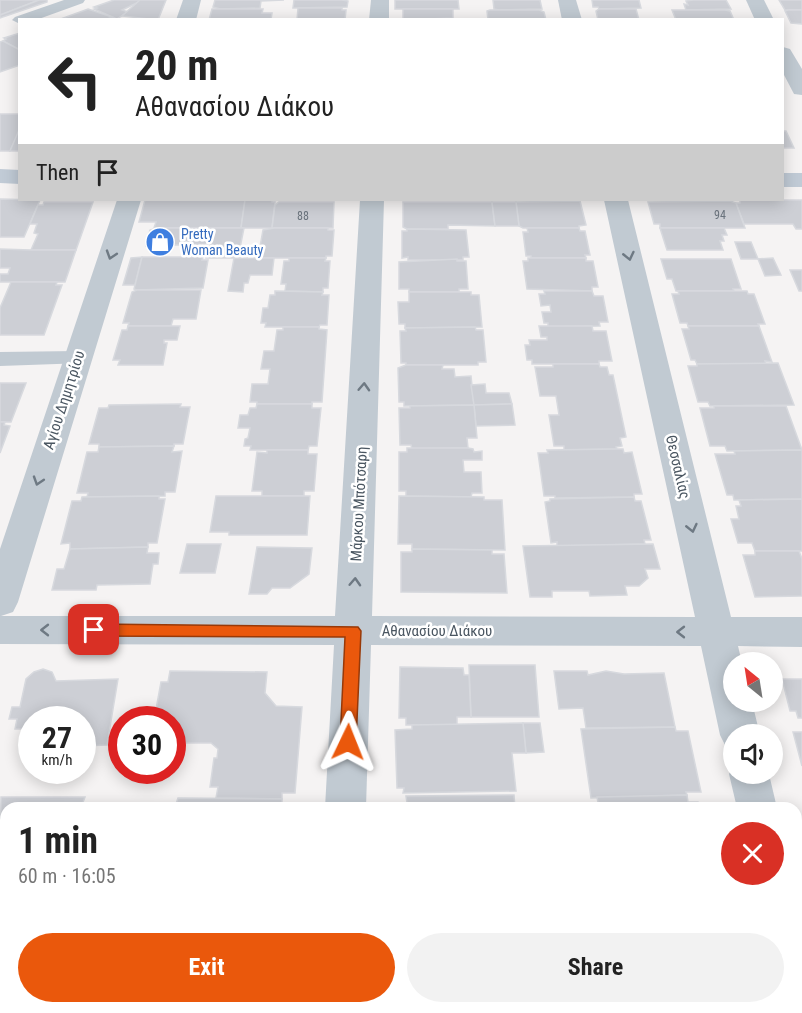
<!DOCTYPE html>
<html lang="en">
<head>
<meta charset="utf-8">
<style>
  :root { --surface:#fff; --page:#f2f2f2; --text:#222; --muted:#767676; --accent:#ea580c }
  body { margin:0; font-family:"Roboto Condensed",sans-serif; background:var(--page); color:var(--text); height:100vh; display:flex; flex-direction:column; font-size:22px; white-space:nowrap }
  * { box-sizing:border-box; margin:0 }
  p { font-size:20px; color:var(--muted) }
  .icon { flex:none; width:33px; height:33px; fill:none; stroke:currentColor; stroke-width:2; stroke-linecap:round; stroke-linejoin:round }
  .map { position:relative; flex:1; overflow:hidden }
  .panel { position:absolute; left:0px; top:802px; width:802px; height:212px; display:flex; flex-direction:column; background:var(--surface); border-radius:18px 18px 0 0; box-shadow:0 3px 15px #0003 }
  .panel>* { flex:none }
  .hud { position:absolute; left:18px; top:18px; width:766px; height:183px; border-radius:0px; box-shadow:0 3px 15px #0003; background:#fff; color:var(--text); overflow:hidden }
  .needle { width:39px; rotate:330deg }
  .fabs { position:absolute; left:723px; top:652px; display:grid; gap:12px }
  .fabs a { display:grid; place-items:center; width:60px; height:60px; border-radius:50%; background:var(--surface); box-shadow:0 3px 15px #0003; font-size:30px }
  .speed { position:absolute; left:18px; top:706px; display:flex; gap:12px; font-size:30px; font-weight:700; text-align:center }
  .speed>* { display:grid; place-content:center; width:78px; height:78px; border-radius:50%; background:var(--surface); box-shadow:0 3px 15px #0003; line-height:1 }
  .speed small { font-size:15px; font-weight:400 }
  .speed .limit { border:9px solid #d22; background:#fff; color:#111 }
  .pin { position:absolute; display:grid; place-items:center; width:51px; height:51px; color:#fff; margin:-26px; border-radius:12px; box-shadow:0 3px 9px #0006 }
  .me { position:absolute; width:66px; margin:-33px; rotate:2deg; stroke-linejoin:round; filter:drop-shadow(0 0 4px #0008) }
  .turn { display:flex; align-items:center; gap:21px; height:126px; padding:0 18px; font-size:27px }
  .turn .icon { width:78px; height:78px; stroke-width:2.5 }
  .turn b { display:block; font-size:42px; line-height:51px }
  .then { display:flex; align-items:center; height:57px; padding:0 18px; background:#0003; gap:12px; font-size:22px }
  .round { display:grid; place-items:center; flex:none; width:63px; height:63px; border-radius:32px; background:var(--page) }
  .head { display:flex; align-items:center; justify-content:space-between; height:102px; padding:0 18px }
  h1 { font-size:36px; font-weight:700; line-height:45px }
  .cta { display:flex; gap:12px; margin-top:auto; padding:12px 18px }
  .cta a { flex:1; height:69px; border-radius:36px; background:var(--accent); color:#fff; font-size:24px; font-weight:700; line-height:69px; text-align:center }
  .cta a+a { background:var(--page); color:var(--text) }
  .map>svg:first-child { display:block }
  .building { fill:#cdcfd5; stroke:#d7d9de; stroke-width:1.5 }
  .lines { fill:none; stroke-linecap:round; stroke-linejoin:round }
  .pedestrian { fill:#c1cad2; fill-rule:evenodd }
  .minor { fill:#c1cad2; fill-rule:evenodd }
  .secondary { fill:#c1cbd6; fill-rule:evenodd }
  .oneway { stroke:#6e7983 }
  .route { fill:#ea580c; stroke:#983908; stroke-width:1.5 }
  .labels { text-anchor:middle; stroke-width:5; stroke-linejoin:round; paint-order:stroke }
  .number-label { font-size:12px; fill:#6b747e }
  .far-shop-label { font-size:14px; fill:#366cbe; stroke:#fff; text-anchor:start }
  .street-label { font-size:15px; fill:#4a5661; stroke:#fff }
</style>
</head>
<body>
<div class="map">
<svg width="802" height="1013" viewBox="0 0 802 1013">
  <rect width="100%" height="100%" fill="#f5f3f3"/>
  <g class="building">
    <path d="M0,0H39L0,15Z"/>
    <path d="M39,0H47V2L0,18V15Z"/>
    <path d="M114,0H140L141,1L122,10L128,12L117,19L94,9L97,8L94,7Z"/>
    <path d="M140,0H166L158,20L122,16Z"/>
    <path d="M215,0H284L261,1L260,8L220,9L213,7Z"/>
    <path d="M294,0H342L348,1L347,7L293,8Z"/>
    <path d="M395,0H458L459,9H395Z"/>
    <path d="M493,0H540L542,9L499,10L494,9Z"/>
    <path d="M592,0H639L641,8L599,9L598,7H593Z"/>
    <path d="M693,0H726L731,9L686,10L684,4L688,5L686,1Z"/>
    <path d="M779,0H802V10H785Z"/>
    <path d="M298,8H342V10H346L345,20H297Z"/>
    <path d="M88,9L112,17L105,20H58Z"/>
    <path d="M212,9H263L262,13H272L271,20H209Z"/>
    <path d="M403,9H453V18L403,20Z"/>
    <path d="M599,9H636L639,20H598L596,11Z"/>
    <path d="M490,10H539L544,12L546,20H488L487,11Z"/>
    <path d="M672,10H725L730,11L734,20H676Z"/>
    <path d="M788,10H802V24L791,23L785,11Z"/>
    <path d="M20,33V50L3,41L6,39L4,38Z"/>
    <path d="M3,41L20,50V65L0,72V42Z"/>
    <path d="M0,114H20V130L10,151H0Z"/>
    <path d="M19,130L20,151H10Z"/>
    <path d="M783,131H786L794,148H783Z"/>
    <path d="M0,199L40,200L24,237H0Z"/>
    <path d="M145,200H245L241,228H154L156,222H139Z"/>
    <path d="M245,200H272V202H275L272,228H241Z"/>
    <path d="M740,200H802V229H796L793,224H744L736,203H740Z"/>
    <path d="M580,201L586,225L579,226V228H523L519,226L516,202Z"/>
    <path d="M730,201L736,203L745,228H660V224H654L648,202Z"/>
    <path d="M44,202H93L76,250H31L38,234L34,233L37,224H30L38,205H43Z"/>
    <path d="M279,202H334L333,228H272L275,205Z"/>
    <path d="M403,202H492L495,226L448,225V229H407L403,227Z"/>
    <path d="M492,202H516L519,226H495Z"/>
    <path d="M157,228H212L209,244L146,246L150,230Z"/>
    <path d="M212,228H244L238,258H206Z"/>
    <path d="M274,228H328V230H334L332,256H326V258H258L263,230Z"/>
    <path d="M527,228H579L580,231H585L590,255H585L586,258H531V256H526L523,232H528Z"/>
    <path d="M660,228H724L727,235H722L724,241H720L723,250H667Z"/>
    <path d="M407,229L466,230L469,257H463V260H408V257L402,258V231H407Z"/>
    <path d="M735,242H751L758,259H741Z"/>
    <path d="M0,249L31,250H76L65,282H0V274H8L10,268H0Z"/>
    <path d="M142,257L135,285H123L131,258Z"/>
    <path d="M142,257H203L202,260H208L203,288L137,290L134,289Z"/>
    <path d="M234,258H274L272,275H250L248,283H244L243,292L228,291Z"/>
    <path d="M289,258H326L325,261H330L328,288H323V292L285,291L286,284H281L284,261H289Z"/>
    <path d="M528,258H586V261H593L598,287H592V291L527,289L523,261H528Z"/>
    <path d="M773,258L781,275L765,276L758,259Z"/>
    <path d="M457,259V261H466L468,289H459V292H409V289H399V262Z"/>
    <path d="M661,259H731L741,289H733L734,291H676L672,279H667Z"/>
    <path d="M790,270H802V291H799Z"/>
    <path d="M11,282H57L56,285H62L44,335H0V308Z"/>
    <path d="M137,290H201L196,319H173L171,326H128L129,323H123L132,292Z"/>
    <path d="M275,291L323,292L322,295H329L327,325H320L319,327H265L266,323H261L263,308H268L270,295H275Z"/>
    <path d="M544,291H592L594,296H603L608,322H599L600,326L548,327V323H544L542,312H551L550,305L541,306L539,294H545Z"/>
    <path d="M678,291H747L748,294H754L765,324H758L759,326H688L687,323H680L672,294H679Z"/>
    <path d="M409,292H471V295H479L482,327L405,328V324H399L398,302H409Z"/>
    <path d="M128,326H180L177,340H164V343H167L163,365H118L120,360H113L122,330H127Z"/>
    <path d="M539,326H592L593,331H606L612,361H599V364H532V360H527L525,345H530L529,340H547V337H541Z"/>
    <path d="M688,326H759L772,362L765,361L766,364H697L695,360H691L682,329H689Z"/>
    <path d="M283,327H319V329L327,330L322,402H312V404H257V402H250L252,384H268L270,369H261L264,351H274L277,330H283Z"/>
    <path d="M475,327L476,330H483L486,362H478V365H406V363H401L400,331H406L405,328Z"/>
    <path d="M778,363L794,405L710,406L708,402H698L688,366H697V364Z"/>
    <path d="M553,364H599L600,367H607L609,375H613L626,437L620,438L622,446L616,447L617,449L564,450V446H554L549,415H559L556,396H540L535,367H553Z"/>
    <path d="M406,365H443L442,369H454L455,377L471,376L474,405L404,406V402H399L398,368Z"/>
    <path d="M0,383H26L11,422H0Z"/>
    <path d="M485,384L486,393H509L512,404L474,405L471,385Z"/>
    <path d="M181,404L180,407H190L183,444H174V446L99,447V444H89L99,408H108L109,405Z"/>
    <path d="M257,404H312V408H321L317,446H309L308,450H250L251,446H244L245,439L248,438L250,428H238L240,415H248L250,408H256Z"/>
    <path d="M512,404L515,425L476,426L474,405Z"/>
    <path d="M474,405L477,438H467L468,448L412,449L411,445H400L399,408H410V406Z"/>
    <path d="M714,406H786L802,450L727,451L725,446H710L700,408H714Z"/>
    <path d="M0,422H5L4,425L10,426L0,453Z"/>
    <path d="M174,446L172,452L182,451L175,492H165V496L87,497L88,493H77L87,452H98L99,447Z"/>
    <path d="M407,448H468L473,449L474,452L482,451V460H463L464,472H481L482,493H472L471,497L406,496V491H399V452H407Z"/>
    <path d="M617,449H623L624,453L632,452L642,494H634V497L555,498V496H544L538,453H548L547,450Z"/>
    <path d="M267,450H308V454H317L314,491H304V496H262V491H252L257,452L267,453Z"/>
    <path d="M802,450V499L734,500L733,495H727L715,454H735L734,451Z"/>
    <path d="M159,496V499H165L157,543H148V547L70,549V543L61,544L72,501H81L82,497Z"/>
    <path d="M216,496H310L307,535H229V532H210Z"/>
    <path d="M399,496L484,497V500H502L505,550L412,549V544H398Z"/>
    <path d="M634,497L635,501H641L651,540H644L645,544L557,546V542L551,543L545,502L550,501V499Z"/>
    <path d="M802,499V551H755L752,543H738L731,519H739L736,506H741L739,500Z"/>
    <path d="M187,544H221L215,573H180Z"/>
    <path d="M653,544L660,569H645L648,578L639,586H625L627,595L590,596L589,591H552V597H530L523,546Z"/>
    <path d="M148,547L147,553H159L158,564H153L150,584L97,585L96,590H52L57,569H64L70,549Z"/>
    <path d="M257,547L312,548L309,574L290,588H272L267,594H249Z"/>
    <path d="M412,549L492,550V554H504L507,593L401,592V552H412Z"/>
    <path d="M755,551H799L802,559V596L755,597L743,555H755Z"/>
    <path d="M469,665H535L539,717H471Z"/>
    <path d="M400,667L463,668L464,675H469L471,717H457V725H406V718H399Z"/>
    <path d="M43,669L52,672L56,681L118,679L107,745L82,746V720H32V729H15L17,719H9L12,707H20L26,679L34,672Z"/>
    <path d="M170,671L267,672L265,693L276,706L302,707L295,793H282V799L216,798L218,787H210L214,758H217L218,749L211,743H172V720H154L161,682H168Z"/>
    <path d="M554,671H587L588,675L606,671L624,674L664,673L675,727L586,728L583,708L559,709Z"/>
    <path d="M782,679H802V718H798L796,711H790Z"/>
    <path d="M523,723H540L544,752L526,753Z"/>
    <path d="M523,723L526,753H512L516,791L403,793L404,788H397L395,730L412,729V725Z"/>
    <path d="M675,727L676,731H688L701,792H686L687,795L591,798L581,729Z"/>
    <path d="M793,732H802V766Z"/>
    <path d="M514,795L515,808H394V803H407L406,796Z"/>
    <path d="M687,795L688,802H698L700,808H599L597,797Z"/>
    <path d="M1,797H85L82,805L92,806V808H6V885H0Z"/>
    <path d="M178,798L282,799V805L289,806V808H167L168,804H176Z"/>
    <rect x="0" y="885" width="6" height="93"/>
    <path d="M0,978H6V1008H49L48,1013H0Z"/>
    <rect x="401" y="1008" width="129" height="5"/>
    <path d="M647,1008H742L743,1013H648Z"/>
  </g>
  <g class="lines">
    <g class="pedestrian">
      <path d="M64,0H85L83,3L36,20H20V24L12,20L15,17Z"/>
      <path d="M77,351L85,353L88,358L85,363L0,366V352Z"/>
    </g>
    <g class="minor">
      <path d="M183,0H201L196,20H176Z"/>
      <path d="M371,0H389V20H369Z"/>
      <path d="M558,0H576L582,20H562Z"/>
      <path d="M746,0H764L774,20H755Z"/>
      <path d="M783,47L790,49L802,69V95L794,94L783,73Z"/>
      <path d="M117,200H141L18,602L13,612L1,616H335L360,200H384L372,616L695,617L604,200H628L731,617H802V647L738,646L742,663H734V702H752L760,735H734V750L726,747L720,735L701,646L371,645L366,808H325L334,645L0,644V549Z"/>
      <path d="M734,764V774H769L777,808H737L729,774Z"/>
      <path d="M796,956L802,958V1013H783L781,1008H796Z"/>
      <path d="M314,1008H360L361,1013H313Z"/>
    </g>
    <g class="secondary">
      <path d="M0,169L20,170V184L0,183Z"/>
      <rect x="783" y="173" width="19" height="14"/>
    </g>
  </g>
  <defs><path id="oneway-chevron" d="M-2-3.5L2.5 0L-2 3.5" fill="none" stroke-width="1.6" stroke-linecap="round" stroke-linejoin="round" transform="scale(1.5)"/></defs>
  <g class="oneway">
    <use href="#oneway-chevron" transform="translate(111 255) rotate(108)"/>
    <use href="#oneway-chevron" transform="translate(629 256) rotate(77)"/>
    <use href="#oneway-chevron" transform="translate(364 387) rotate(-87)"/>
    <use href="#oneway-chevron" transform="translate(38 481) rotate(108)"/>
    <use href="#oneway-chevron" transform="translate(692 528) rotate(77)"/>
    <use href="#oneway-chevron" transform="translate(355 582) rotate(-87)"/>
    <use href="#oneway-chevron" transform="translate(45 630) rotate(-180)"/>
    <use href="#oneway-chevron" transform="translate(681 632) rotate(-180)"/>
  </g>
  <path class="route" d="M94,624L358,627L361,631L356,742L354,747L348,749L343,747L340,742L345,637L94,636L89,635L87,630L89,626Z"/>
  <defs>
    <g id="shop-disc" transform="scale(1.5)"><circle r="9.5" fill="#3f7fe0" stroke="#fff"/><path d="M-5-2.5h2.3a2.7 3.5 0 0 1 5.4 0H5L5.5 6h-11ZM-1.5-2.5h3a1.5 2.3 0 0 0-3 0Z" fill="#fff"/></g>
  </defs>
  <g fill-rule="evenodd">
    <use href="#shop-disc" x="160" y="242"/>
  </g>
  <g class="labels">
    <g class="number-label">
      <text x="720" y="219">94</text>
      <text x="303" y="220">88</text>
    </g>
    <g class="far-shop-label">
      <text x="181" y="239">Pretty<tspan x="181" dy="16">Woman Beauty</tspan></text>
    </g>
    <g class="street-label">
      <text transform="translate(64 400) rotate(-72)" y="5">Αγίου Δημητρίου</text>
      <text transform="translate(678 467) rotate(77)" y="5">Θεσσαλίας</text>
      <text transform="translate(359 504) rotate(-87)" y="5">Μάρκου Μπότσαρη</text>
      <text x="437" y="636">Αθανασίου Διάκου</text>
    </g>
  </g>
</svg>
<div class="fabs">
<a><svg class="needle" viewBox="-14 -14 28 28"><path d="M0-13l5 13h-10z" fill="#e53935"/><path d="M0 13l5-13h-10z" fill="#767676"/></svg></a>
<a><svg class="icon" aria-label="sound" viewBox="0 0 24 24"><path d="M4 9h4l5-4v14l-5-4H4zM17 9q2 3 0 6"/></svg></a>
</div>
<div class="speed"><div>27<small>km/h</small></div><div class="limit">30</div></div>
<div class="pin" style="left:94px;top:630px;background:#d93025"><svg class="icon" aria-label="arrive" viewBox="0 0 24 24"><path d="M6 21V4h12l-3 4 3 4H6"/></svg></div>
<svg class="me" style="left:348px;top:742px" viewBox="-20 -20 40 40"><path d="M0-17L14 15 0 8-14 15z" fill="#ea580c" stroke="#fff" stroke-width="4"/></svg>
<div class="hud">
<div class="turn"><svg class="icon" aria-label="left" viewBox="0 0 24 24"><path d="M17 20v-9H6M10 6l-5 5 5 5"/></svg><div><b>20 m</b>Αθανασίου Διάκου</div></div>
<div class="then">Then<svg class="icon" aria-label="arrive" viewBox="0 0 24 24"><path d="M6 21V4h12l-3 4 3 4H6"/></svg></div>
</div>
<section class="panel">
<div class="head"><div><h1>1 min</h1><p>60 m · 16:05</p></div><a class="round" style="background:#d93025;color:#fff"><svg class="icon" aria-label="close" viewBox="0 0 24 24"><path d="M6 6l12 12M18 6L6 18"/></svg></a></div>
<div class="cta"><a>Exit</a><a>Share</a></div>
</section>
</div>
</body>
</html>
